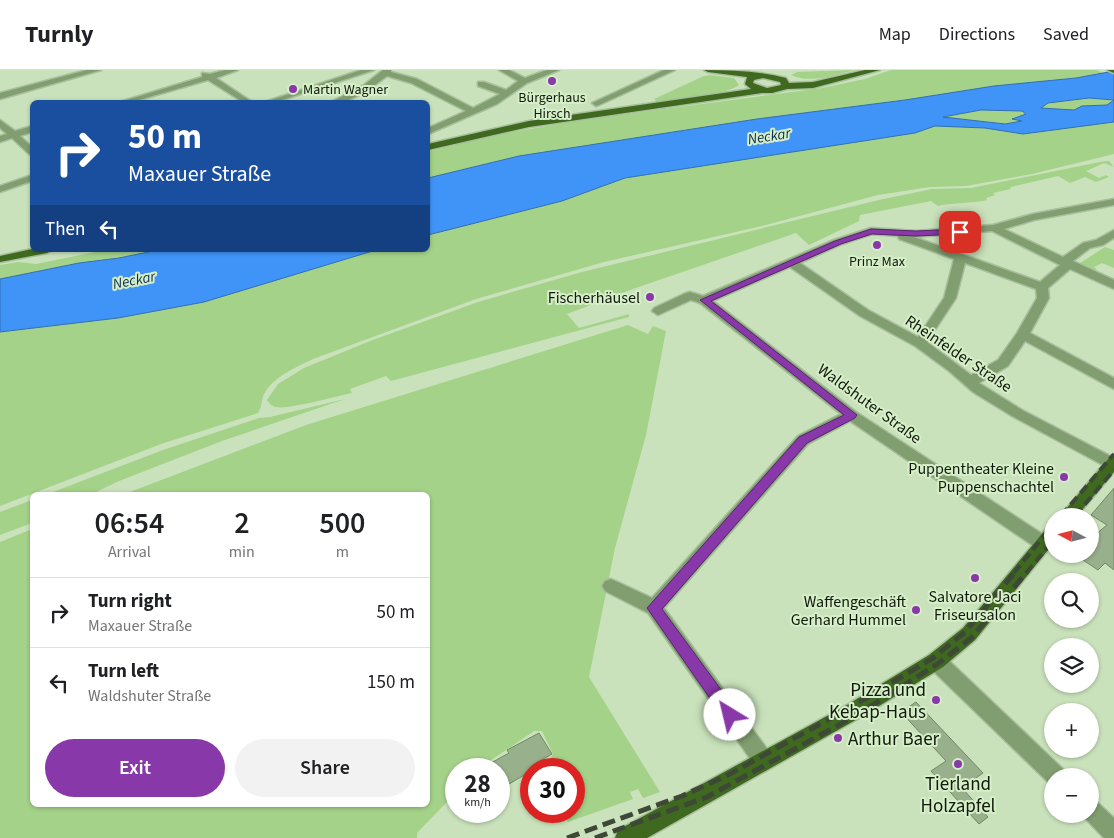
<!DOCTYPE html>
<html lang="en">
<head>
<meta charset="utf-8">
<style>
  :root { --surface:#fff; --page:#f2f2f2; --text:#202124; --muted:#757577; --line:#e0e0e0; --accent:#8838a8 }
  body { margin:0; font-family:"Source Sans 3",sans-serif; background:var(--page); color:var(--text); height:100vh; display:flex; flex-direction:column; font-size:19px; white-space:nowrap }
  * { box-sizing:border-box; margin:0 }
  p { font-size:16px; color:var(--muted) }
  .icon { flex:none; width:28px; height:28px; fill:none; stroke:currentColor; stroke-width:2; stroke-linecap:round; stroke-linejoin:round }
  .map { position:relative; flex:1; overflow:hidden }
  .side { position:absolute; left:30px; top:422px; width:400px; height:315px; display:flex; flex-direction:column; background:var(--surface); border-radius:8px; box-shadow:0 1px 4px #0004 }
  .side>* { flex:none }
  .hud { position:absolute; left:30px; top:30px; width:400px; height:152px; border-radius:8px; box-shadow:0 1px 4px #0004; background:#1a4fa0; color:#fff; overflow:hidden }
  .needle { width:32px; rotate:277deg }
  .fabs { position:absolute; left:1044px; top:438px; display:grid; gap:10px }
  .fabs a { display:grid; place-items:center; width:55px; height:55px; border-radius:50%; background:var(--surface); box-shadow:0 1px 4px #0004; font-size:25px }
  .speed { position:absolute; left:445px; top:688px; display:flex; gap:10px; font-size:25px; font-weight:700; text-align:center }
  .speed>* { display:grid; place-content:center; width:65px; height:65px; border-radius:50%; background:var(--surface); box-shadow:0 1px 4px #0004; line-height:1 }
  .speed small { font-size:12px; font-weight:400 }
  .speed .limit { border:8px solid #d22; background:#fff; color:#111 }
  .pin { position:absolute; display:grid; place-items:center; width:42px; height:42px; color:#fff; margin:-21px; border-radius:10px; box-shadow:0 2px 8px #0006 }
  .me { position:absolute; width:55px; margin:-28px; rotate:324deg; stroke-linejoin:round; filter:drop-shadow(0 0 4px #0008) }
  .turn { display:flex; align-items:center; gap:18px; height:105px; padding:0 15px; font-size:22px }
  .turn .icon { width:65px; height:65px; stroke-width:2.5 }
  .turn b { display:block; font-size:35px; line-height:42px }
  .then { display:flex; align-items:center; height:48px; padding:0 15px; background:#0003; gap:10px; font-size:19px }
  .eta { display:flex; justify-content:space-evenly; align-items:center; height:85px; text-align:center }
  .eta b { font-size:30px; font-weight:600; line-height:35px }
  .button { display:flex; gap:10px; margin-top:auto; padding:10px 15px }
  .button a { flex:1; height:58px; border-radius:30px; background:var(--accent); color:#fff; font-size:20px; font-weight:600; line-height:58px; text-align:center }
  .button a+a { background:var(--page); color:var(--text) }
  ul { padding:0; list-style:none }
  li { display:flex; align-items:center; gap:15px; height:70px; padding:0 15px; border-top:1px solid var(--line) }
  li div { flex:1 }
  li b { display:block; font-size:19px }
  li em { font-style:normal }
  header { display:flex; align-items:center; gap:30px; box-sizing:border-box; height:70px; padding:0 25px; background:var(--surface); border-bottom:1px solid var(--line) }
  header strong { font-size:24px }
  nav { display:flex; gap:28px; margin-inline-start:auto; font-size:18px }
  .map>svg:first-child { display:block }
  .green { fill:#a4d289 }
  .water { fill:#4094f7; stroke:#326fb1; fill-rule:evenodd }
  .building { fill:#98b08b; stroke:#728865 }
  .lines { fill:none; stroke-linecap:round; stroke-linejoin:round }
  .minor-casing { stroke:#a8be9c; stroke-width:3 }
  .major-casing { stroke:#a8be9c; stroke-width:3 }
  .minor { fill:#809e6f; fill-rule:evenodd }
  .major { fill:#3e691f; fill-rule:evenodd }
  .rail-far1 { stroke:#3d4936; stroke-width:4; stroke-dasharray:10 5; stroke-linecap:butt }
  .rail { stroke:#3d4936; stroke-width:5; stroke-dasharray:13 6; stroke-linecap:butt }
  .route { fill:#8838a8; stroke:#58246d }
  .poi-dot { fill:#8838a8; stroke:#d6efc8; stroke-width:2 }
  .labels { text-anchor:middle; stroke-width:4; stroke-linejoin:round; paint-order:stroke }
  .far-poi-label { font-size:14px; fill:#121a0d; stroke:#d6efc8 }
  .far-water-label { font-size:15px; font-style:italic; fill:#0e2f55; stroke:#d6efc8 }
  .poi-label { font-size:16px; fill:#121a0d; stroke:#d6efc8; text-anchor:end }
  .street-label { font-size:16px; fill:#121a0d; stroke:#d6efc8 }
  .near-poi-label { font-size:19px; fill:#121a0d; stroke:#d6efc8; text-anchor:end }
</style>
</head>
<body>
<header>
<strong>Turnly</strong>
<nav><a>Map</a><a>Directions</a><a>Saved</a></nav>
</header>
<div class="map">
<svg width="1114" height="768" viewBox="0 0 1114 768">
  <rect width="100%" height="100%" fill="#c9e2bb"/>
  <g class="green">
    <path d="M855,0C836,5 810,14 791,5L797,2Z"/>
    <path d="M891,0H1097L1103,3L1076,8L994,16L905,30L757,49L519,86L428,108V82L494,65L589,49L822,18L865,9Z"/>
    <path d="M710,5L734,8L739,15C726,25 676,29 657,32L654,29L704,6Z"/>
    <path d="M1089,28L1114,30L1107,35L1083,36L1074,40L1040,39L1048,33Z"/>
    <path d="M981,40L1022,41L1026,44L1013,48L1024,51L1005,54L940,48Z"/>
    <path d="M1114,52V84L1032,104L966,116L930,117L878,125L762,156L604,192L476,229L313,289C295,298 274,306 264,324C261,331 262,337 258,343L161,374L0,436V262L118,248L204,232L376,180H428V165L562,131L625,108L915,63L935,56L985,58L1023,64Z"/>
    <path d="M1105,91H1109L1114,97L1104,93L1086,101L1099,108L1106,105L1109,107L1096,112L1085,107L1070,113L1058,106L1010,117L1011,119L993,123L995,125L986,128L987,130C971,134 954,132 938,136L931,131L860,145L859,151L809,175L796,163L630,220L567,244L579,258L629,244V247L391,311L386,306L350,319L352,323C337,326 288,340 276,337C272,337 269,333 267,330L278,314L304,298L370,271L478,232L582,202L879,130L932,119L971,118Z"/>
    <path d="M1105,177L1114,180V198L1102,193L1094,197L1097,199L1092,202L1077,195Z"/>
    <path d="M105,180H158L119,188L79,193L0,209V195L18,192L36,194Z"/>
    <path d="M628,255L648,264L653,256L666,261L646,365L615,478L589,607L660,722L643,728L638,719L630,722L633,729L568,752L561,741H574V699H545L553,684L542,661H534L478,699H456V737L447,732L417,763V768H0V472L32,459V735H428V425H122L306,355Z"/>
    <path d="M345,329L222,371L119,411L90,425H45L163,380L259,348L270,347Z"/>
    <path d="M32,430V453L0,465V442Z"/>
  </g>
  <g class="water">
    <path d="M1114,1V52L1023,64L985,58L935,56L915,63L625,108L562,131L428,165V108L519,86L757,49L905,30L994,16L1076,8ZM1089,28L1114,30L1107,35L1082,36L1074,40L1041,38L1048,33ZM981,40L1022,41L1026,44L1012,49L1022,51L1005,54L943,47Z"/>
    <path d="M158,180H376L204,232L118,248L0,262V209L79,193L119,188Z"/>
  </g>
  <g class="building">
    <path d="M1114,418V500L1105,493L1098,500L1074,484H1090V469L1107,455L1091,445Z"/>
    <path d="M916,632L983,703L962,718L988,747L979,754L931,701L946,691L901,642Z"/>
    <path d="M539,663L552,684L536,693L538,697L531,699V701L499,720V699H480L509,683L507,680Z"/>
  </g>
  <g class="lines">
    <g class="minor-casing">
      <g id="minor">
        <path d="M87,0H101L0,29V23Z"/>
        <path d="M225,0H238L216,8L252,32H243L208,10L132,32H120L202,7V3L210,4Z"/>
        <path d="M361,0H374L276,32H265Z"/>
        <path d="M383,0H391V2L417,9L473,38L500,24L478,16V12H484L506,20L518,11L499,0H509L525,8L547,0H559L527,13L497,34L428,64V58L466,41L411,13L387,6C372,17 350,35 331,32L364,15Z"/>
        <path d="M664,0H675L599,35L596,36L592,33Z"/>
        <path d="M0,50L15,61L32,56V62L20,66L32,77V85L29,84L12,68L0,72V66L7,64L0,58Z"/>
        <path d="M32,105V111L0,122V116Z"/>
        <path d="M1114,129V135L1034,150L1004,159L1063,187L1083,173L1096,170L1114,160V168L1103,175L1090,178L1073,191L1114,210V219L1070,199L1048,218L1049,228L1030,263L1114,308V319L1025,271L1008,296L979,313L1022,340L1114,388V401L1012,346L973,322L949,301L915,276L860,246L790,197L713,231L856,342L1050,469L1052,474L1050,479L1044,481L1038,479L850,351L808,374L664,538L770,683L773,690L770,697L763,700L756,697L648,543L605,521L602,516L605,511L611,509L652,528L798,366L841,344L700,233L691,230L658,245L652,241L654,238L686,223L690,222L703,226L834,170L871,158L916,161L993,155L1033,144ZM992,161L1060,195L1040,212L914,167ZM872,164L898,166L899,169L954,189L944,228L918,267L868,240L800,193L842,174ZM965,193L1036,219L1037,228L1017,263L998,290L971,305L927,272L956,228Z"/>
        <path d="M936,583L943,585L1063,699L1066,706H1052V715L1049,713L929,597L927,591L929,585Z"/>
        <path d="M1090,728L1097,732L1114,748V768H1104L1083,746L1081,744H1090Z"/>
      </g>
    </g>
    <g class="major-casing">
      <g id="major">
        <path d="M704,0C732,0 759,1 786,8L789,13L813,12L865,0H880L813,18L787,19L772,23H762L529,57L428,80V74L529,51L751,19L745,14L747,7L708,2ZM763,8L780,12L781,15L767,18L753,13L754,10Z"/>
        <path d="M1107,0H1114V3Z"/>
        <path d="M32,179L53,180L47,183L0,192V186Z"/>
        <path d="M1114,387V402L1077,446H1060L1109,388Z"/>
        <path d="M1052,458V475L975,570L943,597L861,647L647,768H615L618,760L847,635L929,585L963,558L1046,459Z"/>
      </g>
    </g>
    <use href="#minor" class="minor"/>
    <use href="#major" class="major"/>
    <g class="rail-far1">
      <path d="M1061,446L1114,384"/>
      <path d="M1075,446L1114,400"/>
      <path d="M1014,503L1052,456"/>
      <path d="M1026,503L1052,472"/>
    </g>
    <g class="rail">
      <path d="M567,768L682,726L726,706L851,637L933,588L965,562L1015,502"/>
      <path d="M595,768L707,727L857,645L939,593L971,568L1027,502"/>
    </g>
  </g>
  <path class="route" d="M871,159L916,161L960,159L964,162L960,164L916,166L872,164L841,174L711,231L857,345L855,348L807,373L662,539L736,640L738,645L736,650L730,652L725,650L647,538L799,367L844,345L700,230L835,171Z"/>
  <g class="poi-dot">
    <circle cx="552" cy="11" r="5"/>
    <circle cx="293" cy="19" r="5"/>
    <circle cx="877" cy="175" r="5"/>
    <circle cx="650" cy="227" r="5"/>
    <circle cx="1064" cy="407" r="5"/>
    <circle cx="975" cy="508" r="5"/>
    <circle cx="916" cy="540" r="5"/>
    <circle cx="936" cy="630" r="5"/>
    <circle cx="838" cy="668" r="5"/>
    <circle cx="958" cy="694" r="5"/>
  </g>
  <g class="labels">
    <g class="far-poi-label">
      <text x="303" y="24" text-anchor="start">Martin Wagner</text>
      <text x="552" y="32">Bürgerhaus<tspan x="552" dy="16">Hirsch</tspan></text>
      <text x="877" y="196">Prinz Max</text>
    </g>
    <g class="far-water-label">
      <text transform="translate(769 66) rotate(-9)" y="5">Neckar</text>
      <text transform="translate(134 210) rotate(-11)" y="5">Neckar</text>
    </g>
    <g class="poi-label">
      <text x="640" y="233">Fischerhäusel</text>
      <text x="1054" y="404">Puppentheater Kleine<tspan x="1054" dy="18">Puppenschachtel</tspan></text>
      <text x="975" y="532" text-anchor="middle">Salvatore Jaci<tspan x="975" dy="18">Friseursalon</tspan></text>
      <text x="906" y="537">Waffengeschäft<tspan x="906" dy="18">Gerhard Hummel</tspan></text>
    </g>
    <g class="street-label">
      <text transform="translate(959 283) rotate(34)" y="6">Rheinfelder Straße</text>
      <text transform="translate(870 333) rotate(36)" y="6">Waldshuter Straße</text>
    </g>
    <g class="near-poi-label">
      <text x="926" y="626">Pizza und<tspan x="926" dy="22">Kebap-Haus</tspan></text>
      <text x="848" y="675" text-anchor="start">Arthur Baer</text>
      <text x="958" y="720" text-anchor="middle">Tierland<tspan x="958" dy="22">Holzapfel</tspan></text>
    </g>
  </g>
</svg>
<div class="fabs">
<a><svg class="needle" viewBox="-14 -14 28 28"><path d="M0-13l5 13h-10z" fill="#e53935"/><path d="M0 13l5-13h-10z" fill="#757577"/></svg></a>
<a><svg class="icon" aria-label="search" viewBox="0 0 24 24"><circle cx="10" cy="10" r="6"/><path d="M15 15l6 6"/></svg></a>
<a><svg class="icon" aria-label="layers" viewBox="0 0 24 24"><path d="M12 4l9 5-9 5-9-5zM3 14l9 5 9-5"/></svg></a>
<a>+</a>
<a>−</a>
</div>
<div class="speed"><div>28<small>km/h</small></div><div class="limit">30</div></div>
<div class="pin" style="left:960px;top:162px;background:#d93025"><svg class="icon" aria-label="arrive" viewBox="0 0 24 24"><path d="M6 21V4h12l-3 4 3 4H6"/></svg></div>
<svg class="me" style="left:730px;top:645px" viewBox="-20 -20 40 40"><circle r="19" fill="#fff"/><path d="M0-13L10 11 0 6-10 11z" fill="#8838a8"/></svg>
<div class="hud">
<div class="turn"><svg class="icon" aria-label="right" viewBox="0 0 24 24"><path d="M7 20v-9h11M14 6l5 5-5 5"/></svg><div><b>50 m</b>Maxauer Straße</div></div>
<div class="then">Then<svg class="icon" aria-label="left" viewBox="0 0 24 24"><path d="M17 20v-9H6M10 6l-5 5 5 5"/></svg></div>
</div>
<section class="side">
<div class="eta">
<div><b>06:54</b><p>Arrival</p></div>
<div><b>2</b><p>min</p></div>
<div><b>500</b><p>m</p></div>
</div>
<ul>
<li><svg class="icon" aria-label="right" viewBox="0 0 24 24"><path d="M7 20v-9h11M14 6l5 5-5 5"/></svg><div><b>Turn right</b><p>Maxauer Straße</p></div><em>50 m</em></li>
<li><svg class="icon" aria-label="left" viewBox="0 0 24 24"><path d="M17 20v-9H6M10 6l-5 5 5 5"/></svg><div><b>Turn left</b><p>Waldshuter Straße</p></div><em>150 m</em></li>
</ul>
<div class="button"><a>Exit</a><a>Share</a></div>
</section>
</div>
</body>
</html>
